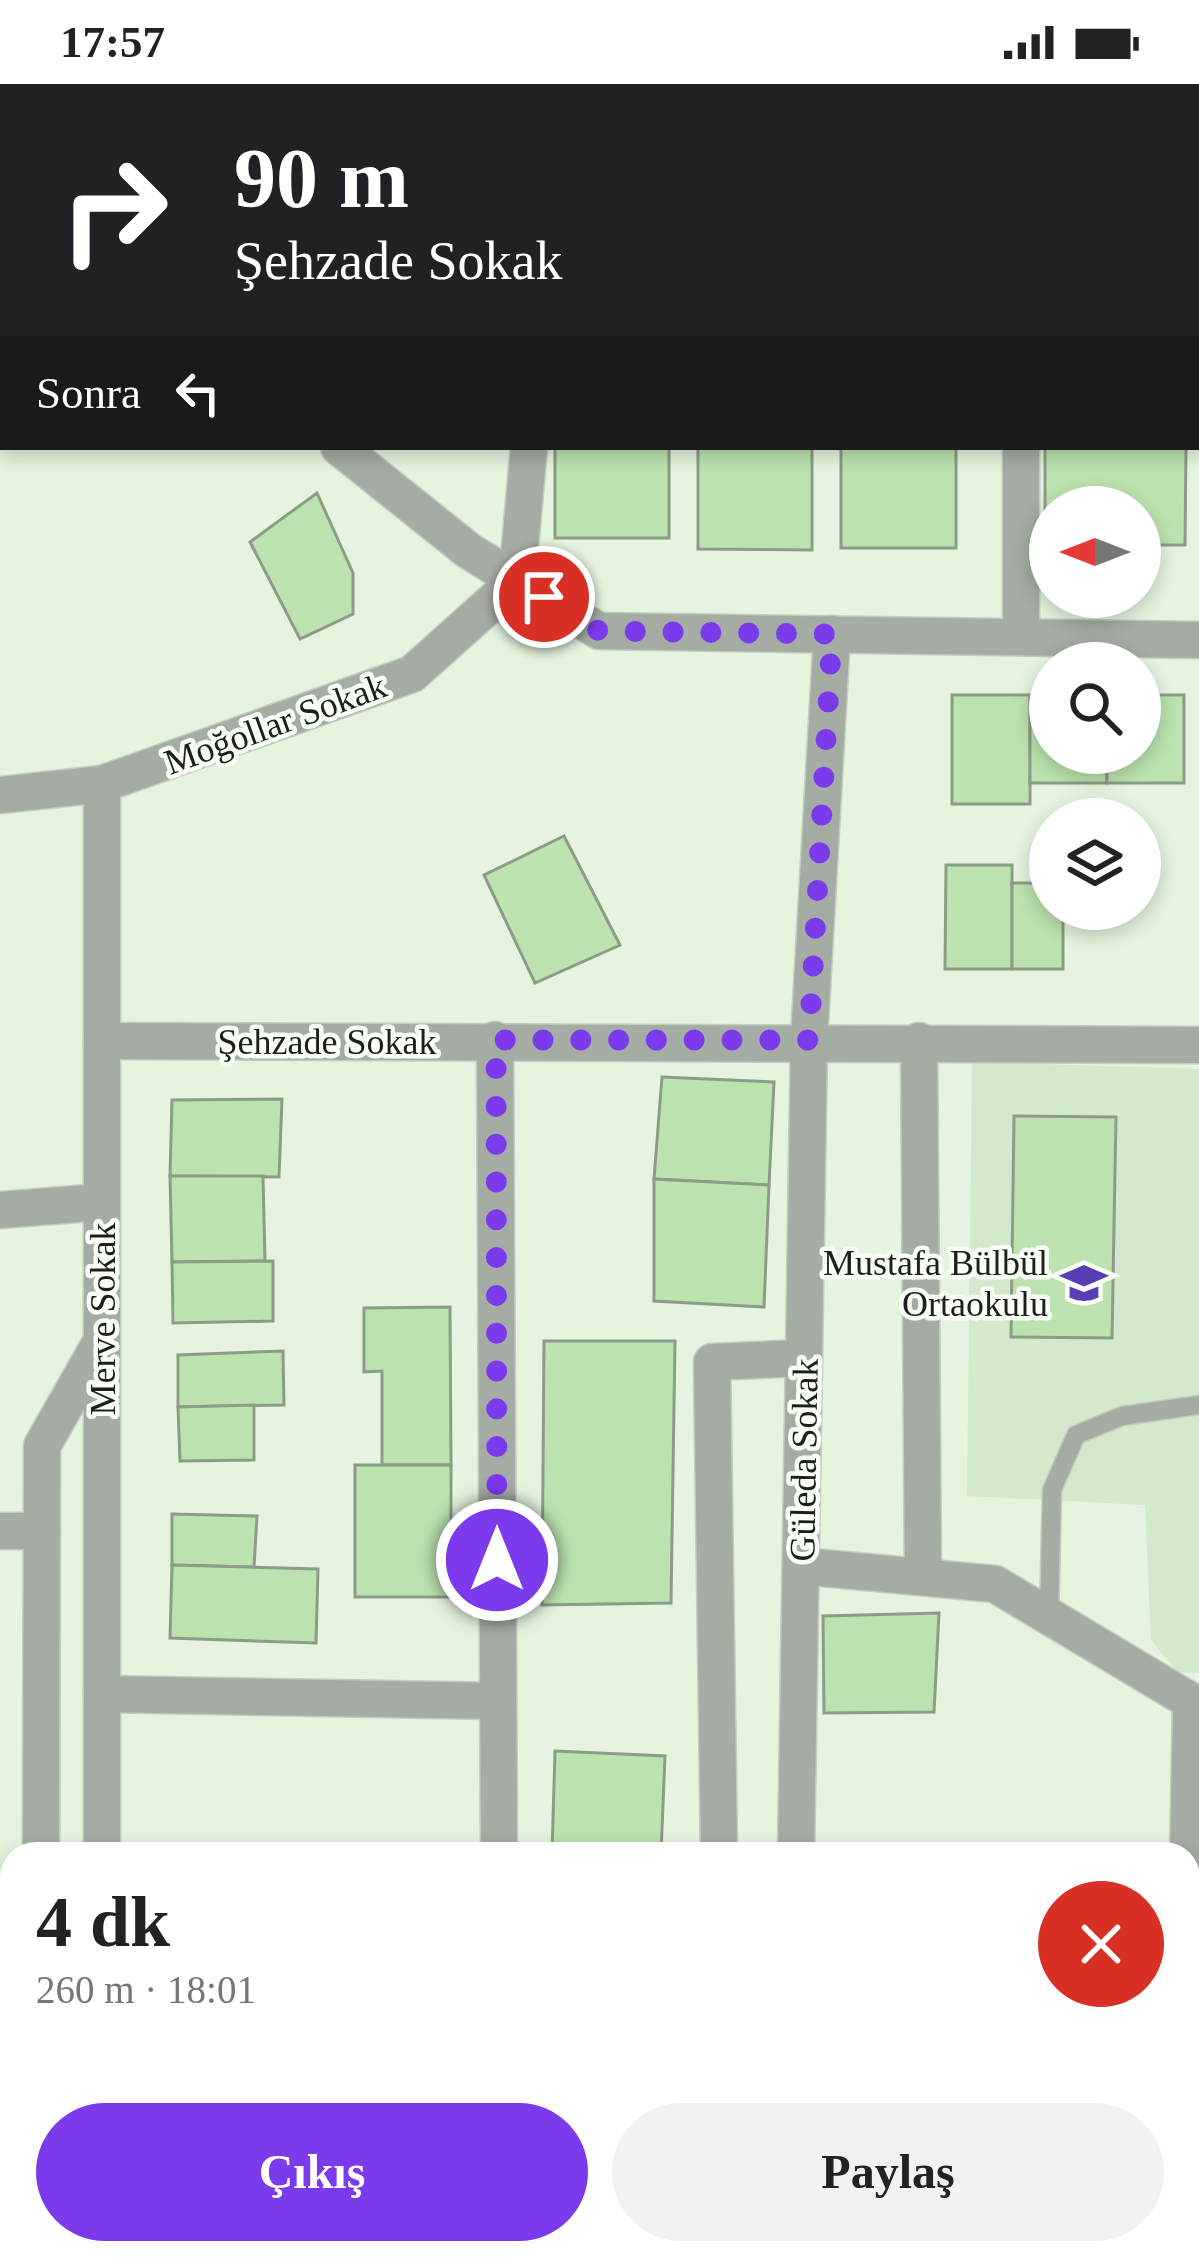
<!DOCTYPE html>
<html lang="tr">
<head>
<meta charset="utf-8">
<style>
  :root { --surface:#fff; --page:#f2f2f2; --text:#222; --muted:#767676; --accent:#7c3aed }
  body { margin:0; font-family:Georgia,serif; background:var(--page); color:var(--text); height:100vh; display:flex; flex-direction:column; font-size:45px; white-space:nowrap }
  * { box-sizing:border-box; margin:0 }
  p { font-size:39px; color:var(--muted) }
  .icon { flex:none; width:66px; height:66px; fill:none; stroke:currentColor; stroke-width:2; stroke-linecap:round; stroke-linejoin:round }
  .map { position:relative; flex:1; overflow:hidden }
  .sheet { position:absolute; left:0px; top:1758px; width:1200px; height:423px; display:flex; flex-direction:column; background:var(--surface); border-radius:36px 36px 0 0; box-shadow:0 6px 18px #0003 }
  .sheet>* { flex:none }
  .hud { position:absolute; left:0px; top:0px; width:1200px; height:366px; box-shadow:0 6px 18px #0003; background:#202124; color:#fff; overflow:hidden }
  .needle { width:78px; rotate:270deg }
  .fabs { position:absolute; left:1029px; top:402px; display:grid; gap:24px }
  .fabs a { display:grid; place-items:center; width:132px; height:132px; border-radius:50%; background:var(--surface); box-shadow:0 6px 18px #0003; font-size:60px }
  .pin { position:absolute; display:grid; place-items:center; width:102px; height:102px; color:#fff; margin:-51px; border:6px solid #fff; border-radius:50%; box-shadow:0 3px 12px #0007 }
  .me { position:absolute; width:132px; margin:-66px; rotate:0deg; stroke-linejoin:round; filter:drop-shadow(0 0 9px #0008) }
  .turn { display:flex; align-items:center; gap:42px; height:252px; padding:0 36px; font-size:54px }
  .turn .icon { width:156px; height:156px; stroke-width:2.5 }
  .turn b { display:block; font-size:84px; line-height:102px }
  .then { display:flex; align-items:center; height:114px; padding:0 36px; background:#0003; gap:24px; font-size:45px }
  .round { display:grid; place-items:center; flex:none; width:126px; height:126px; border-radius:63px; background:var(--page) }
  .head { display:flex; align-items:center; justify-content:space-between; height:204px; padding:0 36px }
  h1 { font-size:72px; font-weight:700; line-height:90px }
  .cta { display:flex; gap:24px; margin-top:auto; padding:24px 36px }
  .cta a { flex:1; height:138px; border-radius:72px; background:var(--accent); color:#fff; font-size:48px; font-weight:700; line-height:138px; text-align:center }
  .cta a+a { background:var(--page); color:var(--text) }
  .status { display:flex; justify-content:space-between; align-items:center; height:84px; padding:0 60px; background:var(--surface); direction:ltr }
  .status svg { height:33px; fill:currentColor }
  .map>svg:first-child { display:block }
  .built { fill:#d3e8cc }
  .building { fill:#bce3af; stroke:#8d9c88; stroke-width:3 }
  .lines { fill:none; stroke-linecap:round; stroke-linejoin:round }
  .service-casing { stroke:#c0cebb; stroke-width:21 }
  .minor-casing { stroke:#c0cebb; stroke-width:39 }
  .tertiary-casing { stroke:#c0cebb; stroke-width:39 }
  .service { stroke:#a5aca3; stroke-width:18 }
  .minor { stroke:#a5aca3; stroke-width:36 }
  .tertiary { stroke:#a5aca3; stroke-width:36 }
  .route { stroke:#7c3aed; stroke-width:21; stroke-dasharray:0 37.8 }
  .labels { text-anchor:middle; stroke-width:9; stroke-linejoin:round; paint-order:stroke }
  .street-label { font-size:36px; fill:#1b2119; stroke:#f8fef5 }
  .poi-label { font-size:36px; fill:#1b2119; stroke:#f8fef5; text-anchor:end }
</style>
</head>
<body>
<div class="status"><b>17:57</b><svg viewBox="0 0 49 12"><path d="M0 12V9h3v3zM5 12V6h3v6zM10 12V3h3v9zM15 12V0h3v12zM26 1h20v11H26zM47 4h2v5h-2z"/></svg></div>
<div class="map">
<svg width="1199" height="2179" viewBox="0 0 1199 2179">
  <rect width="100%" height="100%" fill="#e4f4de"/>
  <path class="built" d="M972,978L1199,985V1589L1177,1588L1151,1556L1145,1421L967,1412Z"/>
  <g class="building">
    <path d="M0,0H24L3,3V105Z"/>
    <rect x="555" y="363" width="114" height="91"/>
    <path d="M698,363H812V466L698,465Z"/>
    <rect x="841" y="363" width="115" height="101"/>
    <path d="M1045,363H1186L1185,461H1140V423H1050V460H1045Z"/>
    <path d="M317,409L353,489V530L300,555L250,458Z"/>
    <rect x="952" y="611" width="78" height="109"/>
    <path d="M1030,611H1050V669H1107V699H1030Z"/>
    <path d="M1140,611H1184V699H1107V669H1140Z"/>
    <path d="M564,752L620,861L535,899L484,791Z"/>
    <path d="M946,781H1012V885H945Z"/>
    <path d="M1012,799H1050V825H1063V885H1012Z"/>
    <path d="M662,993L774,998L769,1101L654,1095Z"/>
    <path d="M282,1015L279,1093L170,1092L172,1016Z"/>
    <path d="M1014,1032L1116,1033L1112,1254L1011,1253Z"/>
    <path d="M170,1092H263L265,1177L172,1178Z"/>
    <path d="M654,1095L769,1101L764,1223L654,1217Z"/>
    <path d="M273,1177V1237L173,1239L172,1178Z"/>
    <path d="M450,1223L451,1381H382V1287L364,1288V1224Z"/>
    <path d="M544,1257H675L671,1519L542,1521Z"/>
    <path d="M283,1267L284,1321L178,1323V1271Z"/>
    <path d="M254,1321V1376L180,1377L178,1323Z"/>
    <rect x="355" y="1381" width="96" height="132"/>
    <path d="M172,1430L257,1432L254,1483L172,1481Z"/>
    <path d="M172,1481L318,1485L316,1559L170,1554Z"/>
    <path d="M939,1529L934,1628L824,1629L823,1532Z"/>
    <path d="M555,1667L665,1672L661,1770H552Z"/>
    <rect x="169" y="2169" width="120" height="10"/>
    <path d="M626,2169H736L735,2179H626Z"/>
  </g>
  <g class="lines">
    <g class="service-casing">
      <path id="service" d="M1049,1534L1052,1406L1076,1351L1122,1332L1199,1321"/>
    </g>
    <g class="minor-casing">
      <g id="minor">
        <path d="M194,0V3"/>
        <path d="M531,0V3"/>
        <path d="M1020,0V3"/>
        <path d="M1197,176H1199"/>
        <path d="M1021,363V553"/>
        <path d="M0,711L102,700L412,590L517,496L529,363"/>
        <path d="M495,956L499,1770"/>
        <path d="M102,957L1199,961"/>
        <path d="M919,957L923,1493"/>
        <path d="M0,1126L102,1118"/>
        <path d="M0,1447H42"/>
        <path d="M801,1482L995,1500L1199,1622"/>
        <path d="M102,1610L498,1617"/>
        <path d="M41,1770L42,1362L100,1260"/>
        <path d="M102,1770V700"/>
        <path d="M719,1770L712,1278L804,1274"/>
        <path d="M796,1770L809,956L832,550"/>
        <path d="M1188,1775L1191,1622"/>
        <path d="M1188,2122H1199"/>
        <path d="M102,2169V2179"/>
        <path d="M849,2169V2179"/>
        <path d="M39,2179V2169"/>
        <path d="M494,2179V2169"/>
        <path d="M768,2179V2169"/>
        <path d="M1180,2179V2169"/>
      </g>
    </g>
    <g class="tertiary-casing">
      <g id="tertiary">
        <path d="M0,202H3"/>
        <path d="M339,363L469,467L599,547L1199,556"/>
      </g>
    </g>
    <use href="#service" class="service"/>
    <use href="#minor" class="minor"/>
    <use href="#tertiary" class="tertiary"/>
  </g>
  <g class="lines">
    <path class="route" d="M497,1476L496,956H809L832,550L599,547L544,513"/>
  </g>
  <defs>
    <g id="school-bare" transform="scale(3.6)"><path d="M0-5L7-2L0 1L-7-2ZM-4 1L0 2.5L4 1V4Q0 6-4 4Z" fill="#583db5" stroke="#f8fef5" stroke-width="2.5" paint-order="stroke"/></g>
  </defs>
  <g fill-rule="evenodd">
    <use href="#school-bare" x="1084" y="1199"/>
  </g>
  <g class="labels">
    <g class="street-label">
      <text transform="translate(275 639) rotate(-20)" y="13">Moğollar Sokak</text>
      <text x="327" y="970">Şehzade Sokak</text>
      <text transform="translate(102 1235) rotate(-90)" y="13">Merve Sokak</text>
      <text transform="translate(803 1376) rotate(-89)" y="13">Güleda Sokak</text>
    </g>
    <g class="poi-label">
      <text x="1048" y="1191">Mustafa Bülbül<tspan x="1048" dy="41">Ortaokulu</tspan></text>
    </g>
  </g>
</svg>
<div class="fabs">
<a><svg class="needle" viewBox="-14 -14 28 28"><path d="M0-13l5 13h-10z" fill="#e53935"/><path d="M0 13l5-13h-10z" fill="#767676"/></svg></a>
<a><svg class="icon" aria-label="search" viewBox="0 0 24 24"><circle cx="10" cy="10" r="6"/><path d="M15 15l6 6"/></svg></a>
<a><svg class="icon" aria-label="layers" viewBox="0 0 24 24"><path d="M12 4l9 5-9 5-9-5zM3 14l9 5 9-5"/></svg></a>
</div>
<div class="pin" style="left:544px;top:513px;background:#d93025"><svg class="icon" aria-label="arrive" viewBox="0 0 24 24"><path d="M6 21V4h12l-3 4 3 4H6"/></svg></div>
<svg class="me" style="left:497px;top:1476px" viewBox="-20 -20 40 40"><circle r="17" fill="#7c3aed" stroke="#fff" stroke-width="3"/><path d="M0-11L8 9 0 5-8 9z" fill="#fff"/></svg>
<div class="hud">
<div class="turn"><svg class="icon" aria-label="right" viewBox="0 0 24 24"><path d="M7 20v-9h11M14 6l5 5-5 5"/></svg><div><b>90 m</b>Şehzade Sokak</div></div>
<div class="then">Sonra<svg class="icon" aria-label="left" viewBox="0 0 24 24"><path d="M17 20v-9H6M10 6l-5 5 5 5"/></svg></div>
</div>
<section class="sheet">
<div class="head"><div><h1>4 dk</h1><p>260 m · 18:01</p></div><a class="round" style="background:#d93025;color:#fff"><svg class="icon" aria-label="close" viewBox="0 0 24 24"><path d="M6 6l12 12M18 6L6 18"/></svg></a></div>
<div class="cta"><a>Çıkış</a><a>Paylaş</a></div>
</section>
</div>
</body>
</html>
